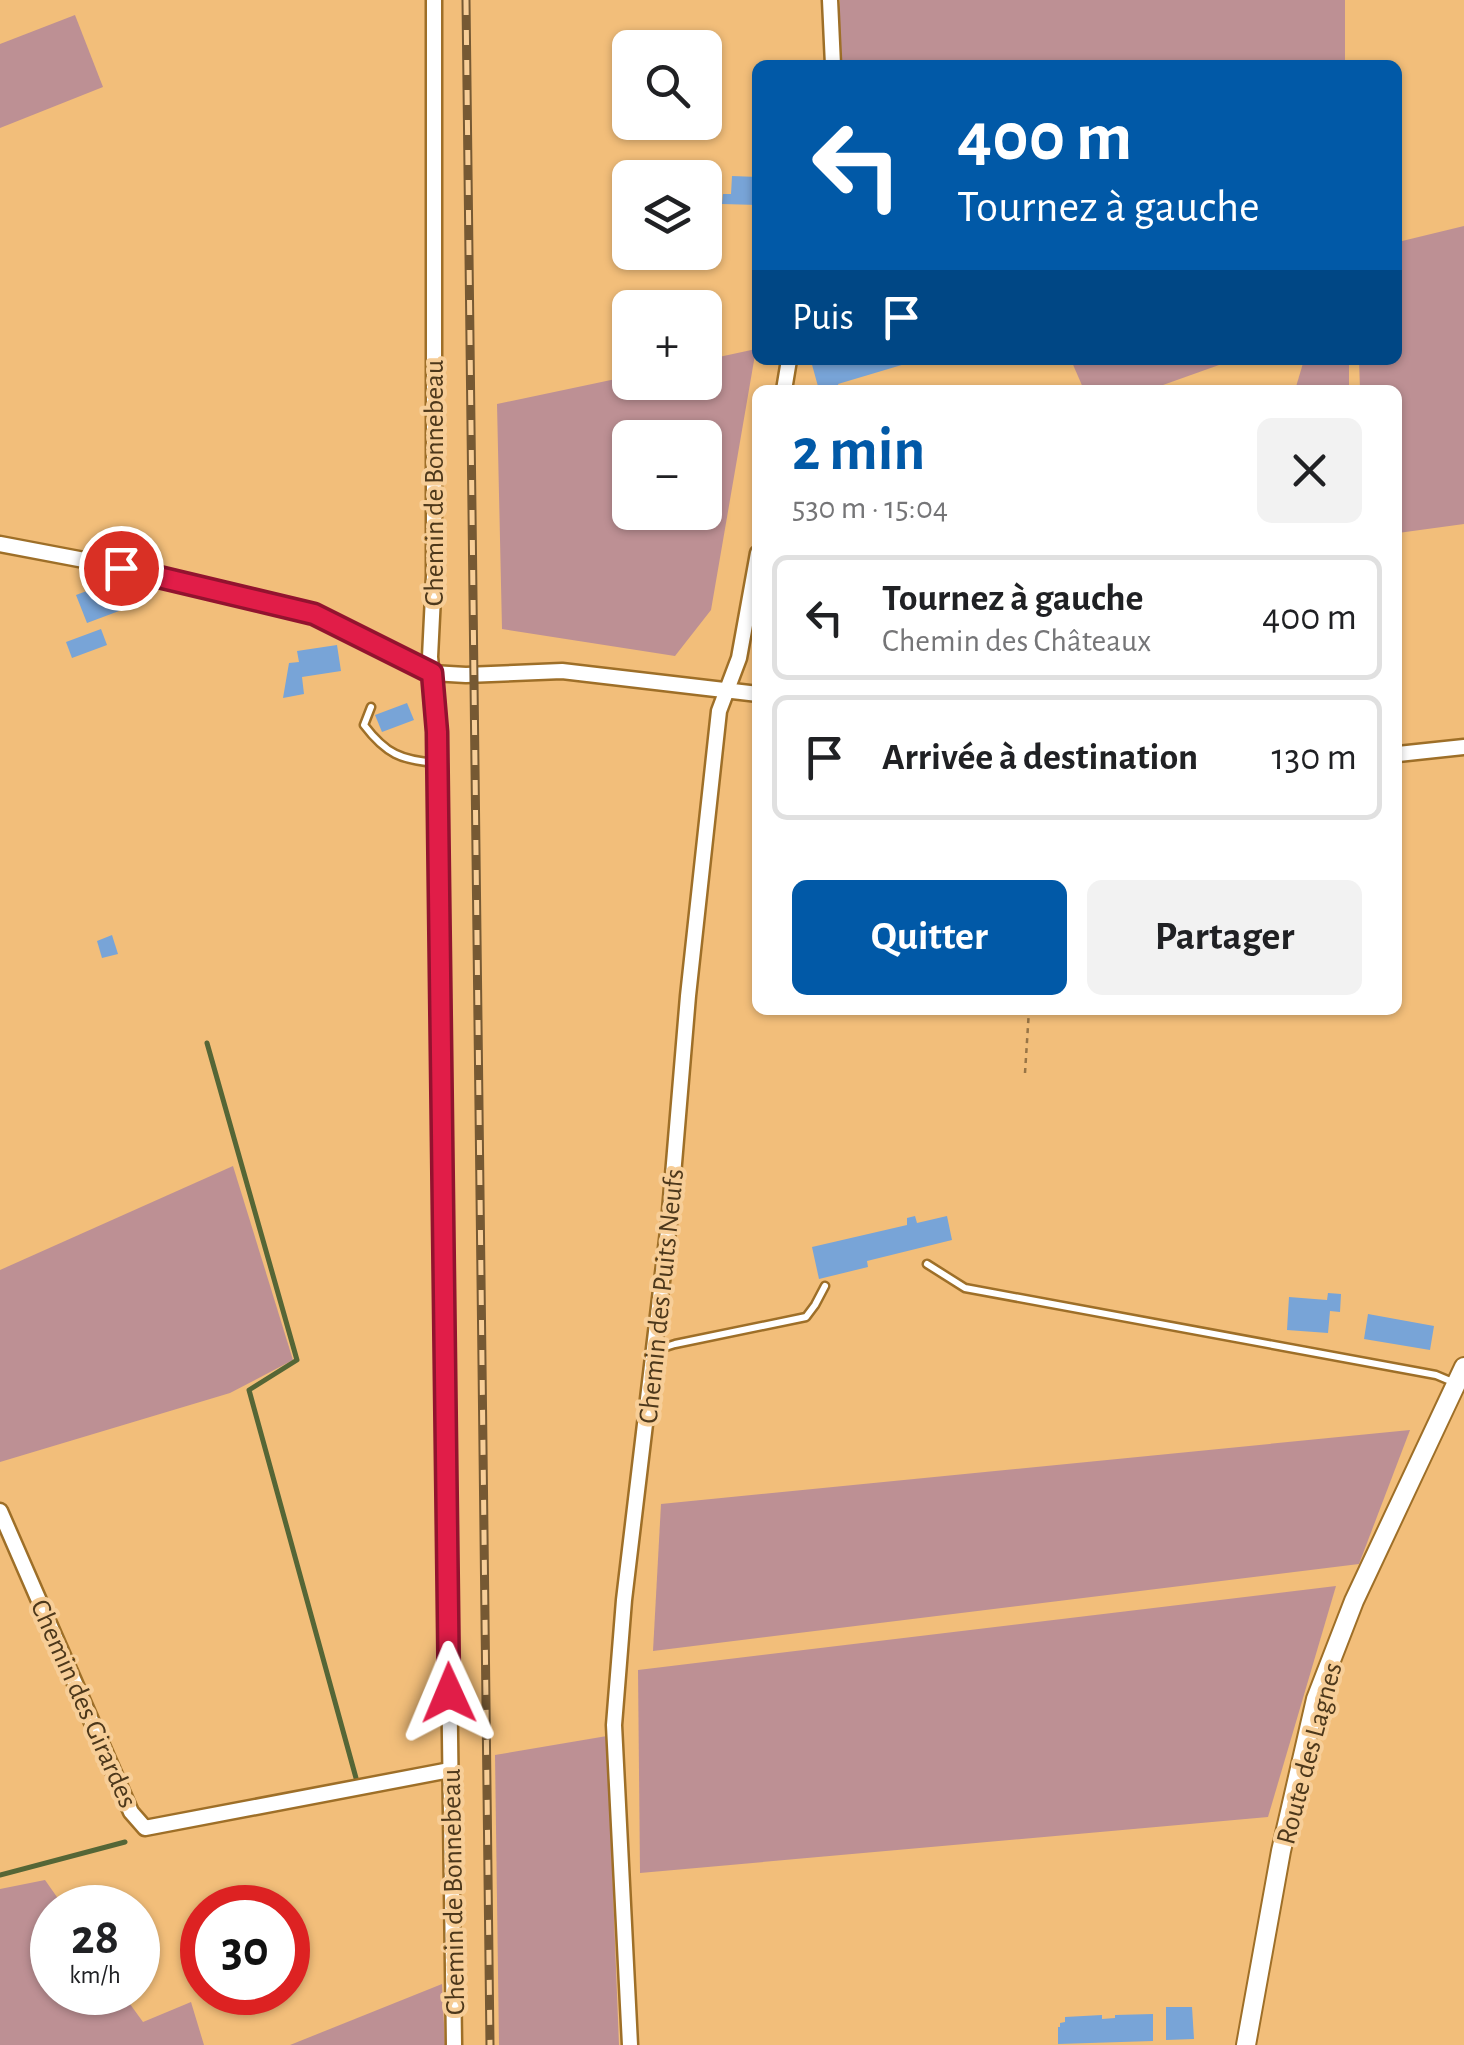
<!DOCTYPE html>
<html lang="fr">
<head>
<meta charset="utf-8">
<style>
  :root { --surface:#fff; --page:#f2f2f2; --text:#202124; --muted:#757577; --line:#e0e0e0; --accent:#0159a7 }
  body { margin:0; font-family:"Alegreya Sans",sans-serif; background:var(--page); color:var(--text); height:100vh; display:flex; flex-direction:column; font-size:38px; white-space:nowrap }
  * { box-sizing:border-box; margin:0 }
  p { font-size:32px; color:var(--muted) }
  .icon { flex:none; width:55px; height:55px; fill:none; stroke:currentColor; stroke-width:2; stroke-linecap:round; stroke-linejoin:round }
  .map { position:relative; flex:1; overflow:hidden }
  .panel { position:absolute; left:752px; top:385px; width:650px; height:630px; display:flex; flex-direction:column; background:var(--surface); border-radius:15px; box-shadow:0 2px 8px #0004 }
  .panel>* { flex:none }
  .top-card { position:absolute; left:752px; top:60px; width:650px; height:305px; border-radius:15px; box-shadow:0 2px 8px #0004; background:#0159a7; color:#fff; overflow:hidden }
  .controls { position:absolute; left:612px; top:30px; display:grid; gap:20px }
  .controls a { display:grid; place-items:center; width:110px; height:110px; border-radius:15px; background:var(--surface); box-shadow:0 2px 8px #0004; font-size:50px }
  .speed { position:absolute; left:30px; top:1885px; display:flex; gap:20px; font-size:50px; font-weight:700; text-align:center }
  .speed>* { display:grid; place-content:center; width:130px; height:130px; border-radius:50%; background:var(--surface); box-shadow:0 2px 8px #0004; line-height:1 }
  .speed small { font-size:25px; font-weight:400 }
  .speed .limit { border:15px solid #d22; background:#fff; color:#111 }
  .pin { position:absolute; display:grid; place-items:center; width:85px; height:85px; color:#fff; margin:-42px; border:5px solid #fff; border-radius:50%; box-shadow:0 2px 10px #0007 }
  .me { position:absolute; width:110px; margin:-55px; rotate:359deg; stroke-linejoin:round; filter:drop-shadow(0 0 8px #0008) }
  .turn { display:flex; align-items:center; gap:35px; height:210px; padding:0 40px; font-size:45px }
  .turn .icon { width:130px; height:130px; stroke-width:2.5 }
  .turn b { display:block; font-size:70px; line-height:85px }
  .then { display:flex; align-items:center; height:95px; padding:0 40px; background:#0003; gap:20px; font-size:38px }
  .round { display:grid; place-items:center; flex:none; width:105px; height:105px; border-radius:15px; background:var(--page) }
  .summary { display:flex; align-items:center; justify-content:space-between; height:170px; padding:0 40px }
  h1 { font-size:60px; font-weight:700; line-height:75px; color:var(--accent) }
  .action { display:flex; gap:20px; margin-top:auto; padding:20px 40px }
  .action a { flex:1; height:115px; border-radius:15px; background:var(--accent); color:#fff; font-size:40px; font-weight:700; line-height:115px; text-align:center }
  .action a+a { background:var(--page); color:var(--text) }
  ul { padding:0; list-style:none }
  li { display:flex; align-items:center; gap:30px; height:125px; margin:0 20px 15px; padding:0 20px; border:5px solid var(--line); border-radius:15px }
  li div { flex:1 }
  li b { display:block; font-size:38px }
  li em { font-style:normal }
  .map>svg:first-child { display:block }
  .green { fill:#bd9094; fill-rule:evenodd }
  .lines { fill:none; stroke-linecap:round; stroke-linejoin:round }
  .stream { stroke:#556636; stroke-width:5 }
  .building { fill:#78a4d7 }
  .service-casing { stroke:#9e6f28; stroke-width:11 }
  .minor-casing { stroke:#9e6f28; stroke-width:19 }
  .tertiary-casing { stroke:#9e6f28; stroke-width:22 }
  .path { stroke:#987546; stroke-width:2.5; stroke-dasharray:5 5; stroke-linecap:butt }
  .service { stroke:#fff; stroke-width:6 }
  .minor { stroke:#fff; stroke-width:14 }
  .tertiary { stroke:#fff; stroke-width:18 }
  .rail-casing { stroke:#765933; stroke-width:9 }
  .rail { stroke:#f7ce98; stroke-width:5; stroke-dasharray:15; stroke-linecap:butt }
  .route-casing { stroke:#92132f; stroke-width:25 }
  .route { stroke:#e11d48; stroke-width:18 }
  .labels { text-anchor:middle; stroke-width:8; stroke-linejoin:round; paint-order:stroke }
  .street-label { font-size:28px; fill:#4d381b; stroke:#f7ce98 }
</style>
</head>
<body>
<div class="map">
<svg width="1464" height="2045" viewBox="0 0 1464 2045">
  <rect width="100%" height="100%" fill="#f2be7a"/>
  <g class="green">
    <path d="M840,0H1345V65H836Z"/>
    <path d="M75,15L103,87L0,128V44Z"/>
    <path d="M1464,226V524L1398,533V390H1360L1359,360H1398V242Z"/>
    <path d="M756,349L711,610L675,656L502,629L497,404L630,376V382H705V360ZM630,438H705V512H630Z"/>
    <path d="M1071,360H1233L1149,390H1084Z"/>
    <path d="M1304,360H1349V390H1295Z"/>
    <path d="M233,1166L293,1360L230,1393L0,1462V1270Z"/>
    <path d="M1410,1430L1359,1564L653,1651L661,1504Z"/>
    <path d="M1336,1586L1268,1817L640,1873L638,1670Z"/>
    <path d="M607,1736L619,2045H499L495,1755Z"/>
    <path d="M45,1880L64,1907L52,1908V1992L122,1993L143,2022L191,2002L204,2045H0V1889Z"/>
    <path d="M442,1984L445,2045H290Z"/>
  </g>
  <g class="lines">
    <g class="stream">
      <path d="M207,1043L297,1360L249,1390L356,1778"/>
      <path d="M0,1875L125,1842"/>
    </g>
  </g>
  <g class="building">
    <path d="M732,176L758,177V205L722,204L723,194H731Z"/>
    <path d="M816,360H915V361L838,384L840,390H819L811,361Z"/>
    <path d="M122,578L125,587L129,586L133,596L140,593L143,602L87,623L76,595L92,589L96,600L114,593L110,583Z"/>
    <path d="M101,629L107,645L72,658L66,642Z"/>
    <path d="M337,645L341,671L302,677L304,694L283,698L289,663L299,662L297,651Z"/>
    <path d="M407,703L414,720L382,732L375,715Z"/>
    <path d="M112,935L118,954L102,958L97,941Z"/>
    <path d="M915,1216L917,1223L947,1216L952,1240L867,1261L868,1267L819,1279L812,1247L907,1225V1218Z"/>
    <path d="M1328,1293L1341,1294L1340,1312L1330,1311L1328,1333L1287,1330L1289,1297L1327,1300Z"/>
    <path d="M1368,1314L1434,1326L1430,1350L1364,1339Z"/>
    <path d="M1166,2007H1192L1194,2039L1166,2040Z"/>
    <path d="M1153,2014V2041L1058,2044V2027H1060V2023L1065,2022V2017L1102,2015V2019L1115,2018V2015Z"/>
  </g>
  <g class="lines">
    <g class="service-casing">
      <g id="service">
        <path d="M371,707L364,725C386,754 401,760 436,763"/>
        <path d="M927,1264L965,1288L1436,1375L1455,1383"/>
        <path d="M656,1350L675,1344L806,1317L815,1305L825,1286"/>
      </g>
    </g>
    <g class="minor-casing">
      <g id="minor">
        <path d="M434,0V576L430,657L437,732L454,2045"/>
        <path d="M830,0L833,65"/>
        <path d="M784,390L789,360"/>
        <path d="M0,544L121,567L314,614L432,673L466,675L562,671L758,694"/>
        <path d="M1398,754L1464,747"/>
        <path d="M0,1511L131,1812L145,1828L450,1770"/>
        <path d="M630,2045L614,1725L624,1600L669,1223L688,996L719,711L739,658L758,553"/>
      </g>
    </g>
    <g class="tertiary-casing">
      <path id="tertiary" d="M1246,2045L1281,1851L1316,1699L1354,1601L1464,1367"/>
    </g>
    <path class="path" d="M1025,1073L1029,1010"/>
    <use href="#service" class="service"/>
    <use href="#minor" class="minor"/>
    <use href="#tertiary" class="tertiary"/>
    <g class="rail-casing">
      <path id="rail" d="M466,0L490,2045"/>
    </g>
    <use href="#rail" class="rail"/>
  </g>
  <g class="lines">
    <g class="route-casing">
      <path id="route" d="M121,568L314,614L432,673L437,732L449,1693"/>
    </g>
    <use href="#route" class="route"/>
  </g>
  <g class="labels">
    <g class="street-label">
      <text transform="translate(433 483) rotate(-90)" y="10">Chemin de Bonnebeau</text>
      <text transform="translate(660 1296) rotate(-84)" y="10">Chemin des Puits Neufs</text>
      <text transform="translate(85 1703) rotate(66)" y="10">Chemin des Girardes</text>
      <text transform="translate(1308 1753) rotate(-75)" y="10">Route des Lagnes</text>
      <text transform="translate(452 1892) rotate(-91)" y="10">Chemin de Bonnebeau</text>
    </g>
  </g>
</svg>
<div class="controls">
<a><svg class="icon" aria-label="search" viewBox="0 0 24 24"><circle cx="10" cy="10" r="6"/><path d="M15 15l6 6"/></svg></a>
<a><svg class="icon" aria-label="layers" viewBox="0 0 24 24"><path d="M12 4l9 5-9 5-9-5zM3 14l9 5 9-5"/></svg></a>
<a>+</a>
<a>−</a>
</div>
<div class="speed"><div>28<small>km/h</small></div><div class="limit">30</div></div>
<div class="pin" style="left:121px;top:568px;background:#d93025"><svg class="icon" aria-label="arrive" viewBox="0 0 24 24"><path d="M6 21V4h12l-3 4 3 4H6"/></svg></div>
<svg class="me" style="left:449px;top:1693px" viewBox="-20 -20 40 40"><path d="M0-17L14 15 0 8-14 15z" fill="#e11d48" stroke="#fff" stroke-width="4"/></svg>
<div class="top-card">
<div class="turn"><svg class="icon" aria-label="left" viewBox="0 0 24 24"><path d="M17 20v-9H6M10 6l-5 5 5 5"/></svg><div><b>400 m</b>Tournez à gauche</div></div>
<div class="then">Puis<svg class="icon" aria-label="arrive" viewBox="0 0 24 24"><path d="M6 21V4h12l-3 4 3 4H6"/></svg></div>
</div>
<section class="panel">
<div class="summary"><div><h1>2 min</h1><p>530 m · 15:04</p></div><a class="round"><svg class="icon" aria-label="close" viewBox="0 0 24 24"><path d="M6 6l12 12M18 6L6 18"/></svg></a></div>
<ul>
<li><svg class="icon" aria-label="left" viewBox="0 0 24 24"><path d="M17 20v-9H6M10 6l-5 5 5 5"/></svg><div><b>Tournez à gauche</b><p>Chemin des Châteaux</p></div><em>400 m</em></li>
<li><svg class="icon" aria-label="arrive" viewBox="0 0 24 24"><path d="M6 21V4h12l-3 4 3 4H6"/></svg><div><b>Arrivée à destination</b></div><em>130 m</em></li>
</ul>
<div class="action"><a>Quitter</a><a>Partager</a></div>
</section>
</div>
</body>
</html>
